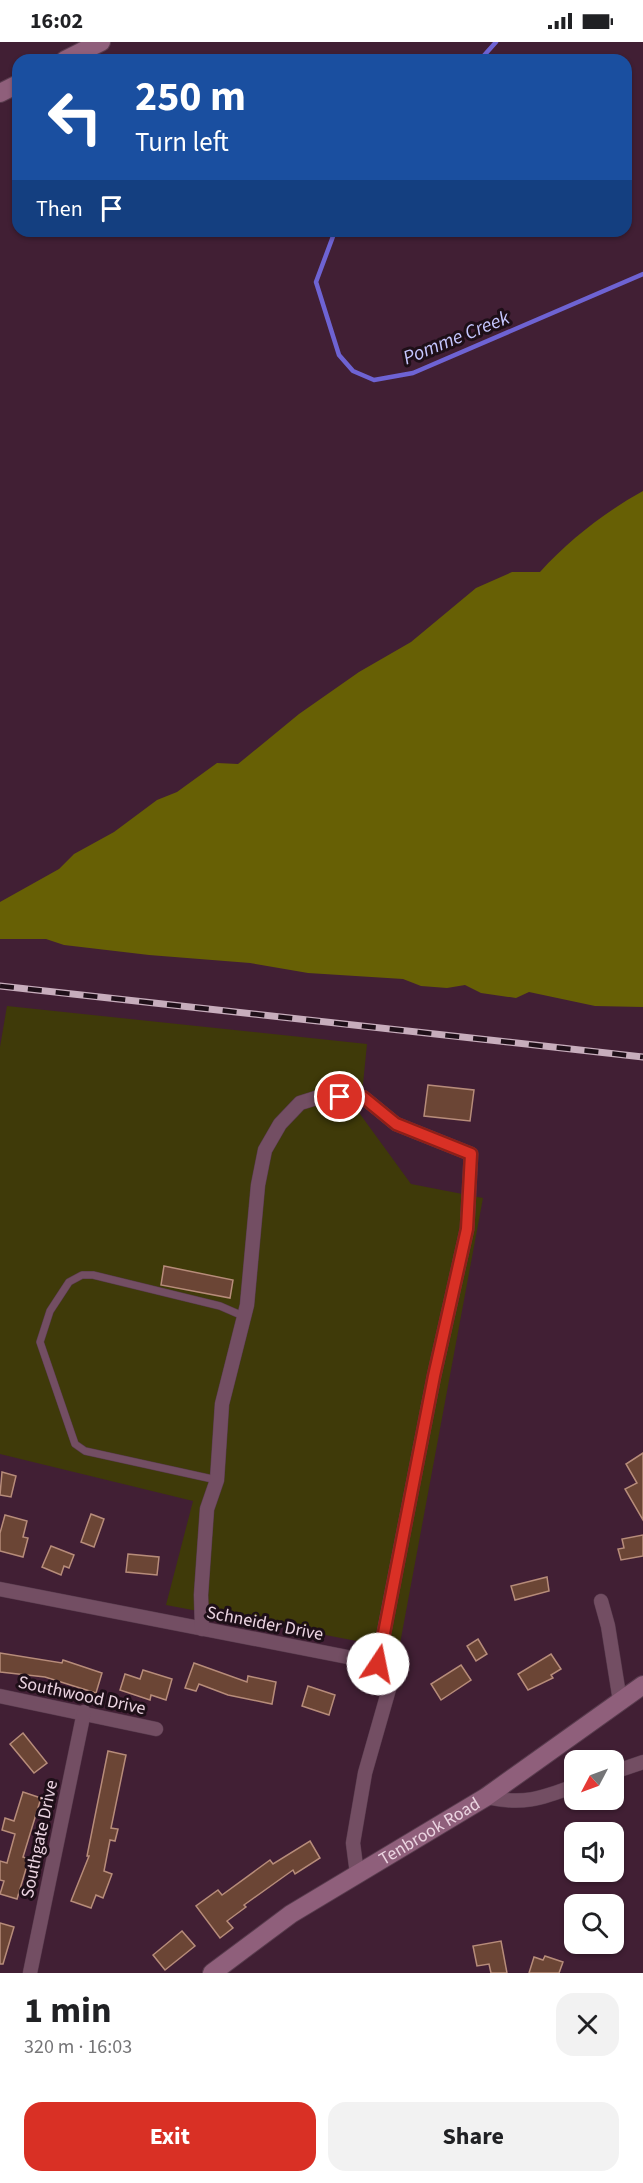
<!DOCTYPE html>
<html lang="en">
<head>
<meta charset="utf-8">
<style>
  :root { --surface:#fff; --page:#f2f2f2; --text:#202124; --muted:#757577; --accent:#d93025 }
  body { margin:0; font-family:"Source Sans 3",sans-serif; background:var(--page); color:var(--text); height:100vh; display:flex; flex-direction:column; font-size:22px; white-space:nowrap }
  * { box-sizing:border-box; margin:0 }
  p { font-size:20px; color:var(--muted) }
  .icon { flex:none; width:33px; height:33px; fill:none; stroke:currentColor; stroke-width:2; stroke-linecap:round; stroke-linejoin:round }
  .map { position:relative; height:1931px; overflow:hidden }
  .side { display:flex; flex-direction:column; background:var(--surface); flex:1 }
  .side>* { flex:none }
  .top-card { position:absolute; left:12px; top:12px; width:620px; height:183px; border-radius:18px; box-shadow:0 2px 4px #0004; background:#1a4fa0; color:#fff; overflow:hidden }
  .needle { width:39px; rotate:229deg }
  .tools { position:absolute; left:564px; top:1708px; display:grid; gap:12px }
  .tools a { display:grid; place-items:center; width:60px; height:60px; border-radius:12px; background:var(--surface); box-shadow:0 2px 4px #0004; font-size:30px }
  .pin { position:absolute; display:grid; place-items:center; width:51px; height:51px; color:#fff; margin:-26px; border:3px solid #fff; border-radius:50%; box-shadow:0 2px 6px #0007 }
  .me { position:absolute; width:66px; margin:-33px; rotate:11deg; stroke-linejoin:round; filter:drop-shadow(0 0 4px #0008) }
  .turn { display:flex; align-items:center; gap:21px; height:126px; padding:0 24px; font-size:27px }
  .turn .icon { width:78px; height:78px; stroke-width:2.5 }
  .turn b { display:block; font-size:42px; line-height:51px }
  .then { display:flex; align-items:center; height:57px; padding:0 24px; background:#0003; gap:12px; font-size:22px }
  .round { display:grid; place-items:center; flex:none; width:63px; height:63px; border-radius:18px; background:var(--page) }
  .head { display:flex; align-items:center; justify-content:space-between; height:102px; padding:0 24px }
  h1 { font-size:36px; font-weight:700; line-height:45px }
  .cta { display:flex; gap:12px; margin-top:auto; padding:12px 24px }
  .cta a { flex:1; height:69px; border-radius:18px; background:var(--accent); color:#fff; font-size:24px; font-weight:700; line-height:69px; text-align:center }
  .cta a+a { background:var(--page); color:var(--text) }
  .status { display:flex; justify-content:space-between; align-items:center; height:42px; padding:0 30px; background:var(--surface); direction:ltr }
  .status svg { height:16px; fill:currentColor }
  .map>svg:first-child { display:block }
  .green { fill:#3f3a09 }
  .forest { fill:#676005 }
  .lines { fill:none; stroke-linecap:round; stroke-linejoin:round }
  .stream { stroke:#6e63d3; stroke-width:4.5 }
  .building { fill:#6b4535; stroke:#b78c7a; stroke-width:1.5 }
  .lane-casing { stroke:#593c4e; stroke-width:8 }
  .street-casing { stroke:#593c4e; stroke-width:15 }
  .secondary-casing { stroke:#593c4e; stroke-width:20 }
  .lane { stroke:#734e63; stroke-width:7 }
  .street { stroke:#734e63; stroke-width:14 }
  .secondary { stroke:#8f5f7b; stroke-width:18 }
  .rail-casing { stroke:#c7adbc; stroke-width:7 }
  .rail { stroke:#1e0f18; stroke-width:4.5; stroke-dasharray:14; stroke-linecap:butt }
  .route-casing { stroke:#8d1f18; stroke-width:15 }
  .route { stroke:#d93025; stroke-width:10 }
  .labels { text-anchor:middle; stroke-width:6; stroke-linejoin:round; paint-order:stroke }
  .street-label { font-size:18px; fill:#ebd4e1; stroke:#1e0f18 }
  .water-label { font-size:20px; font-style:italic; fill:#c6c7ff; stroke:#1e0f18 }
</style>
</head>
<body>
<div class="status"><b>16:02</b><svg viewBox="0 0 49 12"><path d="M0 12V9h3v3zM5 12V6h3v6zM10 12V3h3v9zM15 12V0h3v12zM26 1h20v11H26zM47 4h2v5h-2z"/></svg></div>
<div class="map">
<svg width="643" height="1931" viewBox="0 0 643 1931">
  <rect width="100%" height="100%" fill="#411f34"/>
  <path class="green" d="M7,964L367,1002L360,1072L411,1142L483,1156L399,1607L166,1563L193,1459L0,1412V1005Z"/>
  <path class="forest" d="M643,449V965L595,964L529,950L516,956L481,951L465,943L447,946L421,944L403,937L308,931L250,921L149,913L64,903L46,897H0V860L59,827L74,812L114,790L157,758L177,750L217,721L238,722L299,672L359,630L411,600L476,546L512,530H540C569,498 605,470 643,449Z"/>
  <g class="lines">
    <g class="stream">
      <path d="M480,18L496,0"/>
      <path d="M335,189L316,240L339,313L353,329L374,338L413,331L643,232"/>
    </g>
  </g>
  <g class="building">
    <path d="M428,1043L474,1048L470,1079L424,1074Z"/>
    <path d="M164,1224L233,1238L230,1256L161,1243Z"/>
    <path d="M643,1411V1478L625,1447L637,1441L626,1422Z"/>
    <path d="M2,1430L16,1434L11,1455L0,1453Z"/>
    <path d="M91,1472L104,1477L94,1505L81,1500Z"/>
    <path d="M5,1473L27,1479L23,1495L28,1496L23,1515L0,1509V1491Z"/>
    <path d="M643,1493V1514L621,1518L618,1507L624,1506L622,1497Z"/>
    <path d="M51,1504L74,1513L69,1526L64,1524L61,1533L42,1525Z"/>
    <path d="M128,1512L159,1515L157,1533L126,1530Z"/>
    <path d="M547,1535L549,1549L515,1558L511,1544Z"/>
    <path d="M478,1597L487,1612L476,1619L467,1604Z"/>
    <path d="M0,1611L62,1621L63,1618L102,1631L96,1651L45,1635L0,1630Z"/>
    <path d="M551,1612L561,1627L551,1633L553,1636L528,1648L518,1632Z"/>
    <path d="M194,1621L247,1640L248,1634L276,1640L272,1662L228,1653L199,1642L196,1649L185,1646Z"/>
    <path d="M461,1623L471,1638L441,1658L431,1642Z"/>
    <path d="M143,1628L172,1637L166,1658L151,1653L150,1658L120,1648L125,1632L140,1637Z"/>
    <path d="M308,1644L335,1653L329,1673L302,1664Z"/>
    <path d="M23,1691L47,1721L34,1731L10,1702Z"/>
    <path d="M108,1709L126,1713L111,1786L118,1787L115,1799L110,1798L104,1829L112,1832L103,1856L96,1853L91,1866L71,1859L89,1814H87Z"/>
    <path d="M23,1750L41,1756L23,1815L29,1817L17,1857L0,1852L4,1839L0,1838V1819L7,1821L15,1792L2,1788L5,1776L14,1779Z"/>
    <path d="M310,1799L320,1816L295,1832L293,1828L244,1863L246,1865L227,1879L233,1886L220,1896L196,1864L218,1848L222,1853L270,1818L273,1822Z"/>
    <path d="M0,1881L14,1885L3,1922H0Z"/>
    <path d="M182,1889L195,1904L165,1928L153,1913Z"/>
    <path d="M501,1899L507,1931H491L489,1922L477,1924L473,1904Z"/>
    <path d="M545,1914L563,1920L559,1931H529L534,1915L543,1918Z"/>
  </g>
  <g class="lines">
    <g class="lane-casing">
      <path id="lane" d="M217,1438L85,1409L75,1402L40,1300L50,1269L69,1240L82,1233H93L220,1264L243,1274"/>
    </g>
    <g class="street-casing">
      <g id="street">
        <path d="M0,1547L378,1621L391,1640L365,1731L353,1801L357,1832"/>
        <path d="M601,1559L608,1584L620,1659"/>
        <path d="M202,1587L201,1553L207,1467L217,1438L222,1362L247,1263L258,1143L265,1108L280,1082L300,1061L316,1056L363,1055L396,1082L471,1112L467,1187L434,1334L378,1621"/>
        <path d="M0,1654L156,1687"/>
        <path d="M614,1730L643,1720"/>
        <path d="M486,1755C522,1763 541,1757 574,1744"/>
        <path d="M30,1931L84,1670"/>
      </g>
    </g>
    <g class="secondary-casing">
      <g id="secondary">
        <path d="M65,18L101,0"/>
        <path d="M0,51L18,42"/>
        <path id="s1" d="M212,1931L291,1872L486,1755L643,1643"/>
      </g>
    </g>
    <use href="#lane" class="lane"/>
    <use href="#street" class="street"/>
    <use href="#secondary" class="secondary"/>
    <g class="rail-casing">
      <path id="rail" d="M0,944L643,1015"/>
    </g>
    <use href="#rail" class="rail"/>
  </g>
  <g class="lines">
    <g class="route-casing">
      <path id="route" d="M340,1055H363L396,1082L471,1112L467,1187L434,1334L378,1622"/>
    </g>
    <use href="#route" class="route"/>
  </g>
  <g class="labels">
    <g class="street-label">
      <text transform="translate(265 1581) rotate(11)" y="6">Schneider Drive</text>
      <text transform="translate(82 1653) rotate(12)" y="6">Southwood Drive</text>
      <text dy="6" stroke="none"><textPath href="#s1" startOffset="260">Tenbrook Road</textPath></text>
      <text transform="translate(39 1797) rotate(-78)" y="6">Southgate Drive</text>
    </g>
    <g class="water-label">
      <text transform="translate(456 295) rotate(-22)" y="7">Pomme Creek</text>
    </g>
  </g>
</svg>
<div class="tools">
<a><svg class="needle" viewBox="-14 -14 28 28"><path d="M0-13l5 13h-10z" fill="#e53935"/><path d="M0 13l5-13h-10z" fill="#757577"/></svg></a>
<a><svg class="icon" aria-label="sound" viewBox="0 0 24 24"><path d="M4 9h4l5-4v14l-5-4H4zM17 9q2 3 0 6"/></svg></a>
<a><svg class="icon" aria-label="search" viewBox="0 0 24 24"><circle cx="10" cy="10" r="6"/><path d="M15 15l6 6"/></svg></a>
</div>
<div class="pin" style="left:340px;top:1055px;background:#d93025"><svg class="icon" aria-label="arrive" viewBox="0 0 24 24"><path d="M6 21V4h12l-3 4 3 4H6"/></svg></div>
<svg class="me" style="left:378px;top:1622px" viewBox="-20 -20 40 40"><circle r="19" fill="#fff"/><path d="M0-13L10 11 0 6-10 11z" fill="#d93025"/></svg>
<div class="top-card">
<div class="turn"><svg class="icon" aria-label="left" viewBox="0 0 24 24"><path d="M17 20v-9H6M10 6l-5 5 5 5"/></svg><div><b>250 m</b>Turn left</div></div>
<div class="then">Then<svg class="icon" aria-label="arrive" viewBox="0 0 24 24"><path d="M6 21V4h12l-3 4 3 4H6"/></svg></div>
</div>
</div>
<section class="side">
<div class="head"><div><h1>1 min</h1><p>320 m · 16:03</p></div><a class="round"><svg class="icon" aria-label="close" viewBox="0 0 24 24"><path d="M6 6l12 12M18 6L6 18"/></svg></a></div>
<div class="cta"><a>Exit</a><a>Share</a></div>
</section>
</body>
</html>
